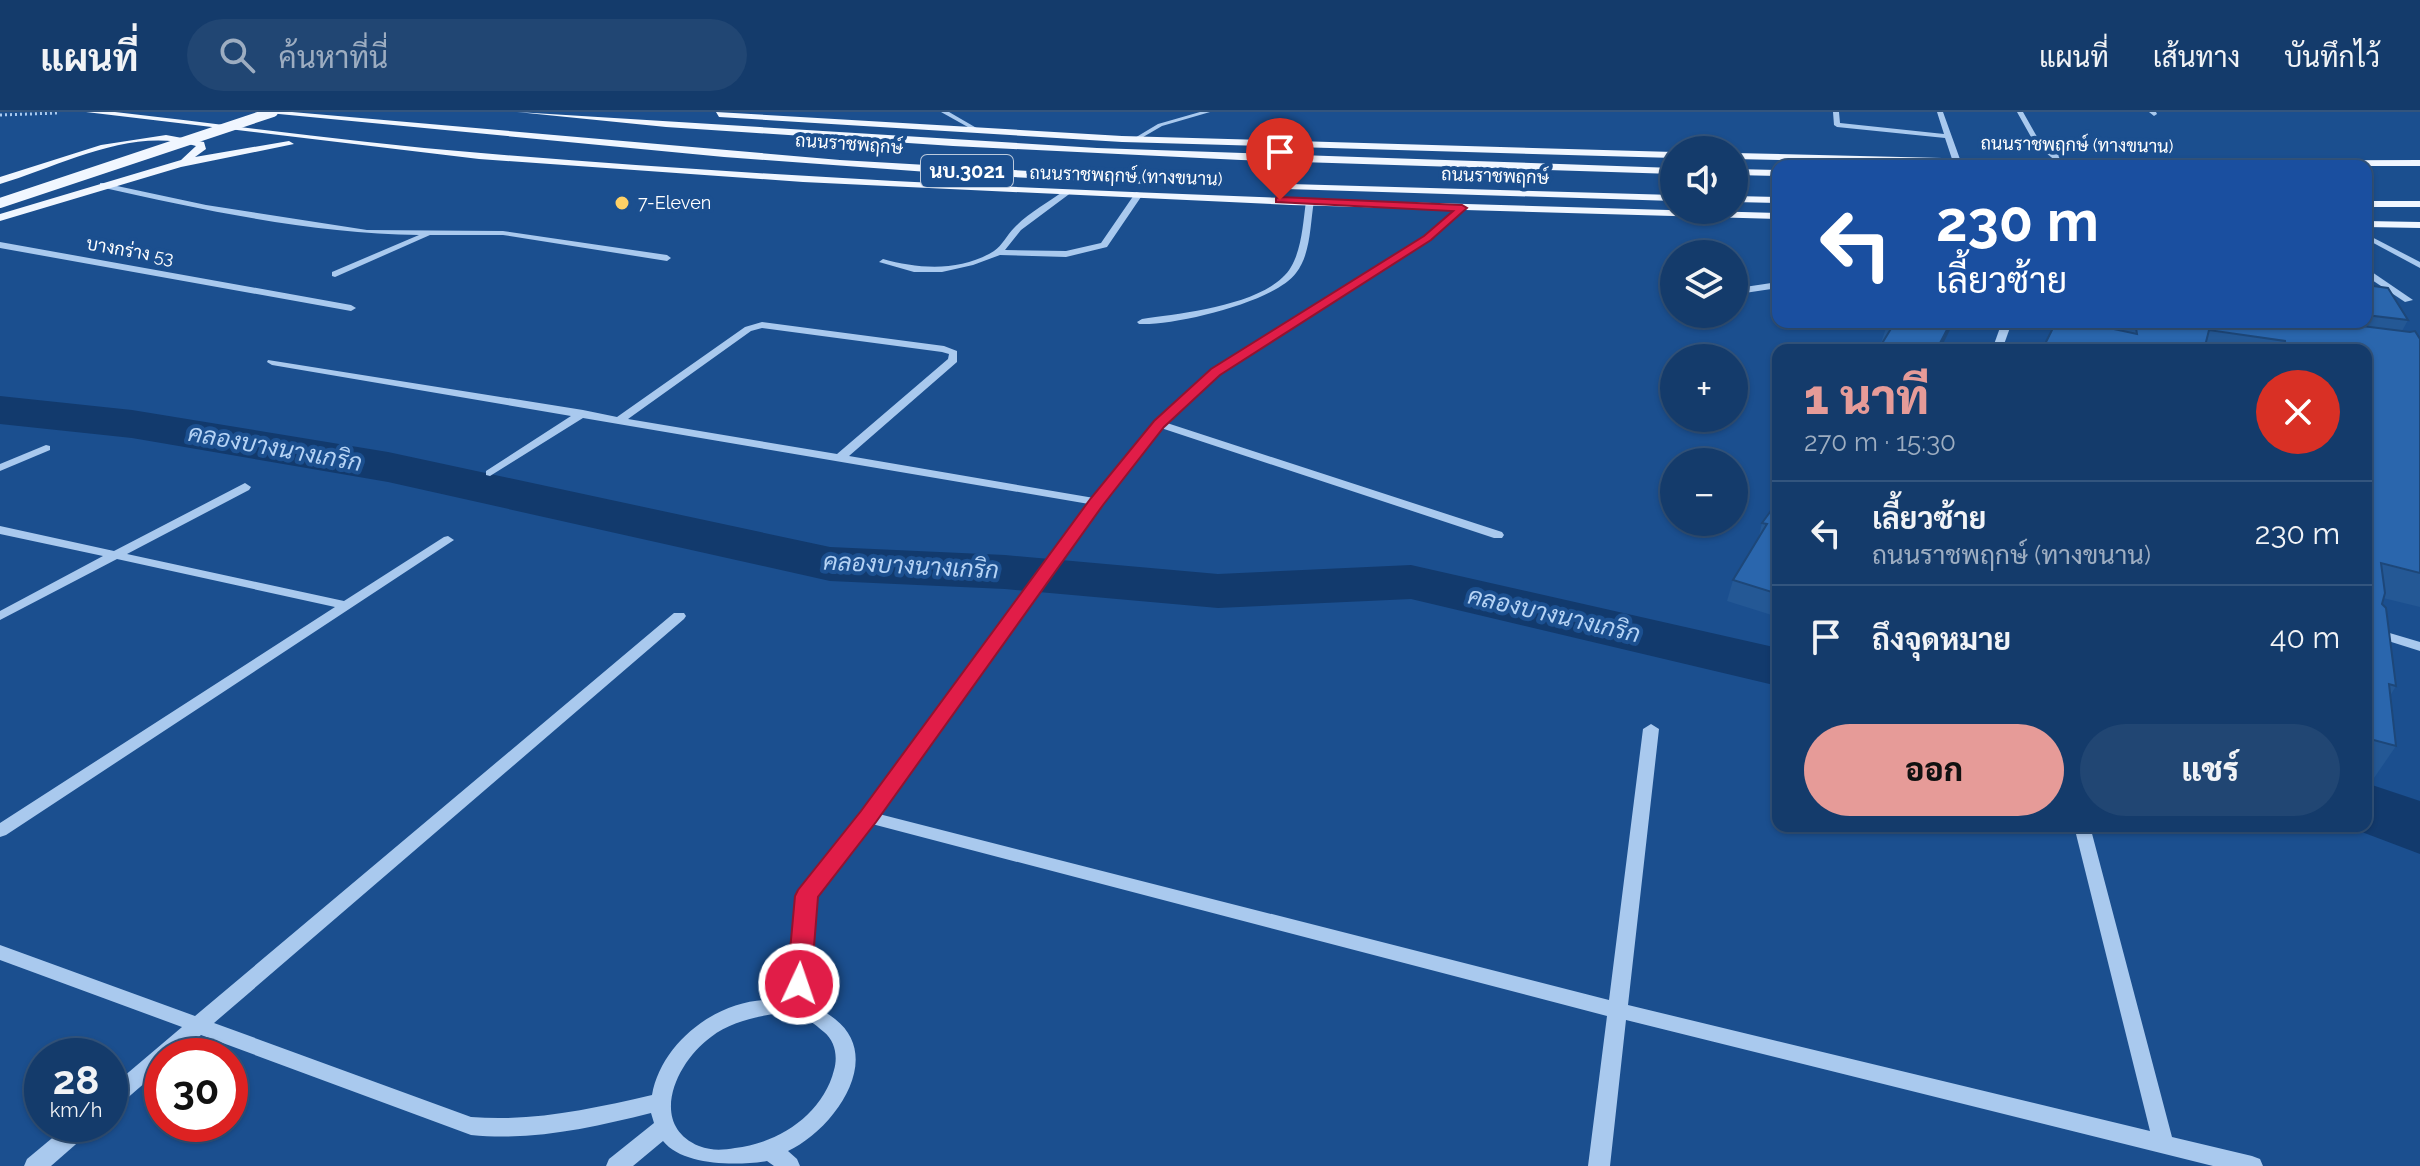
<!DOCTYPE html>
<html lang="th">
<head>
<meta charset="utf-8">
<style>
  :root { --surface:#143b6b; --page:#214673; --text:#f1f3f6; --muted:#9dadc1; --line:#33557e; --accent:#e69b98 }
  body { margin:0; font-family:Raleway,Sarabun,sans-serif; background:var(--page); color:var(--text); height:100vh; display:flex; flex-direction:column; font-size:30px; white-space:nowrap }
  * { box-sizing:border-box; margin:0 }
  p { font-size:26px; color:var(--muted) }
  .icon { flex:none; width:44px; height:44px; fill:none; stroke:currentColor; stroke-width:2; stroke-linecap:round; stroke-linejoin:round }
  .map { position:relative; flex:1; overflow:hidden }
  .details { position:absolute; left:1772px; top:232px; width:600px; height:488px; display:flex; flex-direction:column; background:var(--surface); border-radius:16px; box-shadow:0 2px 6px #0004,0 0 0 2px var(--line) }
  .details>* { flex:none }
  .banner { position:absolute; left:1772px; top:48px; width:600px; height:168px; border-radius:16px; box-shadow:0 2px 6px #0004,0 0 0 2px var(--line); background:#1a4fa0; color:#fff; overflow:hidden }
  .fabs { position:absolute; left:1660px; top:24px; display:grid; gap:16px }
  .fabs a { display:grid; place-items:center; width:88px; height:88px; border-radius:50%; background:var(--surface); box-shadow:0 2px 6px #0004,0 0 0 2px var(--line); font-size:40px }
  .speed { position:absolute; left:24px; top:926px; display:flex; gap:16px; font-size:40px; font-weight:700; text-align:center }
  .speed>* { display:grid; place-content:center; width:104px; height:104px; border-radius:50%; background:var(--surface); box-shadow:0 2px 6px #0004,0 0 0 2px var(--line); line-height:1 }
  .speed small { font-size:20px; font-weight:400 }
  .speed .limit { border:12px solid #d22; background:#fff; color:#111 }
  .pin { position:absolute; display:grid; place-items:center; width:68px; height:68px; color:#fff; margin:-82px -34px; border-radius:50% 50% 50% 0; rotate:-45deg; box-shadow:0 0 8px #0007 }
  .pin .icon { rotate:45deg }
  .me { position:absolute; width:88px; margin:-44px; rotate:3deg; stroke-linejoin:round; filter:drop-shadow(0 0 6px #0008) }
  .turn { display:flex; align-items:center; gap:28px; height:168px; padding:0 32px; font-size:36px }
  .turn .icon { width:104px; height:104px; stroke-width:2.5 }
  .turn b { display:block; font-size:56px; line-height:68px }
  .round { display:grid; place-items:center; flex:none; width:84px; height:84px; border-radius:42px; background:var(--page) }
  .summary { display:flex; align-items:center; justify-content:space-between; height:136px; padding:0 32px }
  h1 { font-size:48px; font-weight:800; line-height:60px; color:var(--accent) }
  .cta { display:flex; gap:16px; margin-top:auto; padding:16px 32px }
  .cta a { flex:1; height:92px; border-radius:48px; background:var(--accent); color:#111; font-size:32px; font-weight:800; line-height:92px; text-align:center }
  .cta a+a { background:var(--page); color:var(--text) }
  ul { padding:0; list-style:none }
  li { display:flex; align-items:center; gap:24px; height:104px; padding:0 32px; border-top:2px solid var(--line) }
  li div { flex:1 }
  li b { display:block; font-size:30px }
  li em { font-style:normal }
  header { display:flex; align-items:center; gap:48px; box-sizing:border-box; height:112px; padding:0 40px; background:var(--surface); border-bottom:2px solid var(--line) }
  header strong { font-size:38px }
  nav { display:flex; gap:44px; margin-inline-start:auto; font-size:28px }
  .search { width:560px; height:72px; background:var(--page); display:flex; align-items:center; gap:20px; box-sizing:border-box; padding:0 28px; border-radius:44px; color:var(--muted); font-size:30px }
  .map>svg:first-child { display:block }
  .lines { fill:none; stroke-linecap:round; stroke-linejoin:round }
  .canal { fill:#123a6d; fill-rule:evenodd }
  .path { stroke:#a9c9ee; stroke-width:3; stroke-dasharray:2 3; stroke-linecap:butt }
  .minor { fill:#a9c9ee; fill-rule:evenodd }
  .major { fill:#f0f6ff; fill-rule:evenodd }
  .major-bridge { stroke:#f0f6ff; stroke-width:10 }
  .wall { fill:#245895 }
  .shaded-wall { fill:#1d4779 }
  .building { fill:#2a66ad; stroke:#1d4779; stroke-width:2 }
  .route { fill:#e11d48; stroke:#92132f; stroke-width:2 }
  .poi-dot { fill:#ffd166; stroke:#1b4f8f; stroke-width:3 }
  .labels { text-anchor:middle; stroke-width:8; stroke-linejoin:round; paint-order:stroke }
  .far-street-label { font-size:18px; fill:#fff; stroke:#1b4f8f }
  .far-poi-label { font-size:18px; fill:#fff; stroke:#1b4f8f; text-anchor:start }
  .shield { fill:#1b4f8f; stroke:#bbcadd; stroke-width:2 }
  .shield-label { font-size:20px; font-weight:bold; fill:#fff }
  .water-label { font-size:24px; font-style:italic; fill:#b5d3f5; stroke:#1b4f8f }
</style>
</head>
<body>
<header>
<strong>แผนที่</strong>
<div class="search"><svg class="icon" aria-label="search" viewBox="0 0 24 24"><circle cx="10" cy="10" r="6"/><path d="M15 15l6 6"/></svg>ค้นหาที่นี่</div>
<nav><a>แผนที่</a><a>เส้นทาง</a><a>บันทึกไว้</a></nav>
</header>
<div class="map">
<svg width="2420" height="1054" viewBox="0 0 2420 1054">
  <rect width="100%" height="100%" fill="#1b4f8f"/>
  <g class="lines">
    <g class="canal">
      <path d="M0,284L132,298L388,340L830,435L1005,443L1218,462L1411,453L1778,536V574L1411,487L1218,496L1005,477L830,469L388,370L132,326L0,312Z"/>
      <path d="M2366,671L2420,689V742L2346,714H2366Z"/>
    </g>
    <path class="path" d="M0,3L58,1"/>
    <g class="minor">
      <path d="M941,0H949L980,18L975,19Z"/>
      <path d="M1200,0H1210L1162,14L1138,28L1133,27L1158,12Z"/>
      <path d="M1833,0H1839L1840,11L1944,22L1937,0H1943L1961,50L1957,52L1953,50L1945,26L1837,15L1834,13Z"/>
      <path d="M2017,0H2023L2040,30L2068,50V54H2062L2035,32Z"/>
      <path d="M2149,0H2156L2157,2L2154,4Z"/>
      <path d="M103,71L206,93L367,118L503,119L667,143L671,146L667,149L503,123H430L335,165L332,164V160L419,123C314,122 203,98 100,75V71Z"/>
      <path d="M1065,78L1072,80L1021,118L1005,138L1066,139L1101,131L1136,80L1143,82L1107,135L1066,145L1000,143L973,153L942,160H914L879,150L883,147C919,157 960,160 994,139C1002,134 1007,123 1014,116C1028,101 1049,90 1065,78Z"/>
      <path d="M1310,87L1314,89C1310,112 1311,142 1296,161C1275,190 1174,214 1139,212L1137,210L1142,207C1182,201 1269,193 1291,155C1302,136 1303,111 1306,89Z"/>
      <path d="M1459,94L1466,96L1431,128L1219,262L1167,311L1502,420L1504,423L1502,426H1494L1161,316L1101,393L879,702L1609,888L1643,617L1651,612L1659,617L1628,893L2150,1019L2074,714H2090L2172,1025L2252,1044L2260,1047L2263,1054H2213L1626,908L1610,1054H1588L1607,904L872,712L815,785L808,893C819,896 826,900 835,907C886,947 832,1019 788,1039L797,1047L800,1054H774L767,1049C737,1054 683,1054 663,1029L633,1054H606L609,1047L654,1011L651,1001C591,1016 533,1029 471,1023L201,923L176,944H162V956L117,995L110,998V976L182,915L0,848V833L195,904L674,501H684L686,504L684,507L214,911L471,1005C533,1010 591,997 652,983C662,925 731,877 789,890L797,784L800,779L862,701L1089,392L583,306L490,364L486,363V359L571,304L272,253L267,250L268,248L583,298L617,305L745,215L762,210L944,234L957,239V250L849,344L1094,386L1155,310L1211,258L1425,124ZM762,216L942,240L949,242L948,247L837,342L628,307L751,219ZM773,902C784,904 798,905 809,909C814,911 819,916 824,920C835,929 838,944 834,958C823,1002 779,1031 735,1036C723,1038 712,1039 699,1034C647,1012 677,949 711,925C729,911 751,906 773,902Z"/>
      <path d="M2366,122L2420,150V156L2366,127Z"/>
      <path d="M0,130L351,193L356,196L351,199L0,136Z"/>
      <path d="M2366,157L2369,158L2413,188L2405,190L2366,164Z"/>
      <path d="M1778,170V176L1738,182L1734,180L1738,176Z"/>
      <path d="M2002,210H2012L2002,238H1992Z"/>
      <path d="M46,333L50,334V338L0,359V352Z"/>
      <path d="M245,371L251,375L249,378L127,442L344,489L444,425L448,424L454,428L6,723L0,725V711L335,495L117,447L0,508V499L103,444L0,422V414L114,439Z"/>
      <path d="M2366,514L2420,530V539L2366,522Z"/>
      <path d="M69,1012H94L91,1019L51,1054H24L27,1047Z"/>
    </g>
    <g class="major">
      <path d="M86,0H115C237,14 359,31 481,41C912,77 1346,89 1778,101V107L1291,93L803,70L479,47Z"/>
      <path d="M258,0H292L840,48L1186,68L1191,71L1186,74L955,62L724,45Z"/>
      <path d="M517,0L1097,36L1674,56V62L1241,48L953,34L666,15Z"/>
      <path d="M716,0L1122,24L1674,40V46L1122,30L719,5Z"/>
      <path d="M166,23L204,30L206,37L195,45L289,29L294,32L181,55L0,109V102L181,48L196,34C131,14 61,54 0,72V65L101,33Z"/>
      <path d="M1734,41L2065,49L2420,48V54H2021L1734,47Z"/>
      <path d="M1734,57L1778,58V64L1734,63Z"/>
      <path d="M1290,72L1674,83V89L1286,77L1285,75Z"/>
      <path d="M1734,84L1778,85V91L1734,90Z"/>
      <rect x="2366" y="89" width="54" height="6"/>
      <path d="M2366,109L2420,110V116L2366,115Z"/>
    </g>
    <path class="major-bridge" d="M0,91L273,0"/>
  </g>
  <g class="wall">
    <path d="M2366,173L2408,208L2402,219L2420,227V495L2383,486L2382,492L2396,574L2390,584L2396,634L2374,666L2366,664V238H2042L2122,218L2120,210H2366Z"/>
    <path d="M1888,210H1954L1941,235L1881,231Z"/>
    <path d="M1778,389V505L1727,489L1733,468L1758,428L1762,411Z"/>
  </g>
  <path class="shaded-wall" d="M1951,210H1954L1940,238H1937Z"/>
  <g class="building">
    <path d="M2366,173L2388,176L2408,208L2366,203Z"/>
    <path d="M1888,210H1951L1938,235L1945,236L1944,238H1878L1892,215L1886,214Z"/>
    <path d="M2056,210H2081L2137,222L2135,210H2330L2410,220L2415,219L2420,227V461L2381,451L2385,481L2382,492L2386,496L2396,574L2389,572L2396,634L2366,626V238H2286L2285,229L2209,218L2204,238H2042Z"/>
    <path d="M1778,389V482L1733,468L1767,412L1762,411Z"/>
  </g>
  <path class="route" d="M1280,85L1462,93L1467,96L1431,128L1220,263L1164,315L1103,393L876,710L818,785L811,872L808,879L799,882L790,879L787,872L795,784L798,778L861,699L1091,386L1154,309L1211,257L1424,124L1453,99L1276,90V86Z"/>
  <circle class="poi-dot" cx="622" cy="91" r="8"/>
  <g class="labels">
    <g class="far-street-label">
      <text transform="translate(849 32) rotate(4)" y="6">ถนนราชพฤกษ์</text>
      <text transform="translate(2077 33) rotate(1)" y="6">ถนนราชพฤกษ์ (ทางขนาน)</text>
      <text transform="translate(1126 64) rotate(2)" y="6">ถนนราชพฤกษ์ (ทางขนาน)</text>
      <text transform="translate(1495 64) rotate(2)" y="6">ถนนราชพฤกษ์</text>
      <text transform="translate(130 139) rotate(10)" y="6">บางกร่าง 53</text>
    </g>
    <g class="far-poi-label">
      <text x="638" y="97">7-Eleven</text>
    </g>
    <rect class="shield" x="921" y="43" width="92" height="32" rx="6"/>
    <g class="shield-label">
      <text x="967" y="66">นบ.3021</text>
    </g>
    <g class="water-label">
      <text transform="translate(275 336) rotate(10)" y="8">คลองบางนางเกริก</text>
      <text transform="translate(911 454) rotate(3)" y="8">คลองบางนางเกริก</text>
      <text transform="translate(1554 503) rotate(13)" y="8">คลองบางนางเกริก</text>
    </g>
  </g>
</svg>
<div class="fabs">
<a><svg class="icon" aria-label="sound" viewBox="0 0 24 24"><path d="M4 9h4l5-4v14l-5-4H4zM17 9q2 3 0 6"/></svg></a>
<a><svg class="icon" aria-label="layers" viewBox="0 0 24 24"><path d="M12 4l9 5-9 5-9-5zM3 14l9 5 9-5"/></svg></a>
<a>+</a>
<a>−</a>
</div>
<div class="speed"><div>28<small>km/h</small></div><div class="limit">30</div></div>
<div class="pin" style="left:1280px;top:88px;background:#d93025"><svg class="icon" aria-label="arrive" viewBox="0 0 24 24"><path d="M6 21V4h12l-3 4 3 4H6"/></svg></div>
<svg class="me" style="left:799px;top:872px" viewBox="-20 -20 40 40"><circle r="17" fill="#e11d48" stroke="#fff" stroke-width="3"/><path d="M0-11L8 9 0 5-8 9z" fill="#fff"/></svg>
<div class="banner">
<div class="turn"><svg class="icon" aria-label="left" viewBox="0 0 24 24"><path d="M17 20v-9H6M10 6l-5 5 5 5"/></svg><div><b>230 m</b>เลี้ยวซ้าย</div></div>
</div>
<section class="details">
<div class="summary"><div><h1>1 นาที</h1><p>270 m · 15:30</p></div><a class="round" style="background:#d93025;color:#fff"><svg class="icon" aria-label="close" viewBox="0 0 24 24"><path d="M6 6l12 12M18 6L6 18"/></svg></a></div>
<ul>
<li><svg class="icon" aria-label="left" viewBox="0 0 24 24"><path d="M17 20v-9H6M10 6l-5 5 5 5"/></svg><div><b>เลี้ยวซ้าย</b><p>ถนนราชพฤกษ์ (ทางขนาน)</p></div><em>230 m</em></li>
<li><svg class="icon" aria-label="arrive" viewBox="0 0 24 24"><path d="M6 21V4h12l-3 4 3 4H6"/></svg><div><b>ถึงจุดหมาย</b></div><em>40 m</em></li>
</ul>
<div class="cta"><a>ออก</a><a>แชร์</a></div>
</section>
</div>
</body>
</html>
